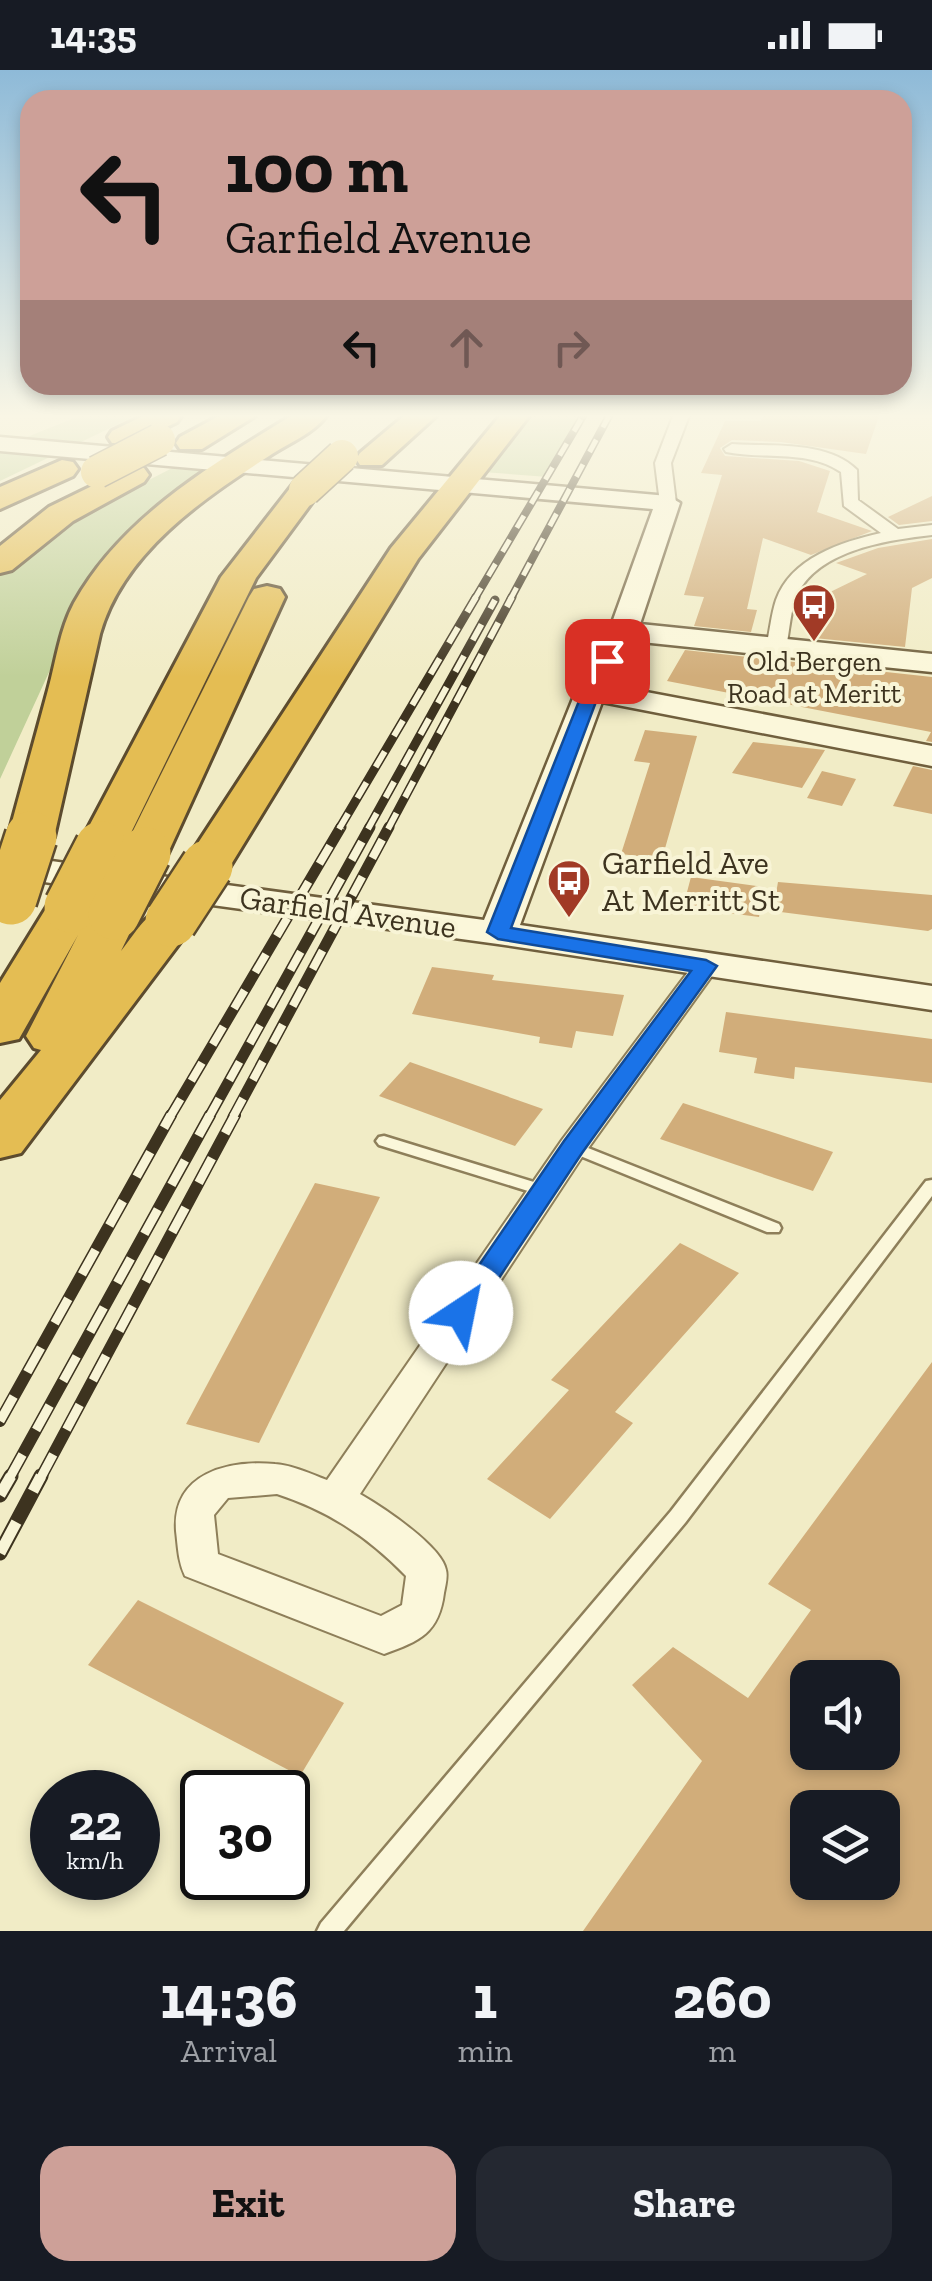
<!DOCTYPE html>
<html lang="en">
<head>
<meta charset="utf-8">
<style>
  :root { --surface:#171b24; --page:#242831; --text:#f1f3f6; --muted:#9ea1a6; --accent:#cda098 }
  body { margin:0; font-family:"Zilla Slab",serif; background:var(--page); color:var(--text); height:100vh; display:flex; flex-direction:column; font-size:38px; white-space:nowrap }
  * { box-sizing:border-box; margin:0 }
  p { font-size:32px; color:var(--muted) }
  .icon { flex:none; width:55px; height:55px; fill:none; stroke:currentColor; stroke-width:2; stroke-linecap:round; stroke-linejoin:round }
  .map { position:relative; height:1861px; overflow:hidden }
  .details { display:flex; flex-direction:column; background:var(--surface); flex:1 }
  .details>* { flex:none }
  .guide { position:absolute; left:20px; top:20px; width:892px; height:305px; border-radius:30px; box-shadow:0 5px 15px #0003; background:#cda098; color:#111; overflow:hidden }
  .tools { position:absolute; left:790px; top:1590px; display:grid; gap:20px }
  .tools a { display:grid; place-items:center; width:110px; height:110px; border-radius:20px; background:var(--surface); box-shadow:0 5px 15px #0003; font-size:50px }
  .speed { position:absolute; left:30px; top:1700px; display:flex; gap:20px; font-size:50px; font-weight:700; text-align:center }
  .speed>* { display:grid; place-content:center; width:130px; height:130px; border-radius:50%; background:var(--surface); box-shadow:0 5px 15px #0003; line-height:1 }
  .speed small { font-size:25px; font-weight:400 }
  .speed .limit { border:5px solid #111; border-radius:15px; background:#fff; color:#111 }
  .pin { position:absolute; display:grid; place-items:center; width:85px; height:85px; color:#fff; margin:-42px; border-radius:20px; box-shadow:0 5px 15px #0006 }
  .me { position:absolute; width:110px; margin:-55px; rotate:34deg; stroke-linejoin:round; filter:drop-shadow(0 0 8px #0008) }
  .turn { display:flex; align-items:center; gap:35px; height:210px; padding:0 40px; font-size:45px }
  .turn .icon { width:130px; height:130px; stroke-width:2.5 }
  .turn b { display:block; font-size:70px; line-height:85px }
  .lanes { display:flex; align-items:center; height:95px; padding:0 40px; background:#0003; justify-content:center; gap:50px; direction:ltr }
  .lanes .off { opacity:.35 }
  .eta { display:flex; justify-content:space-evenly; align-items:center; height:170px; text-align:center }
  .eta b { font-size:60px; font-weight:800; line-height:70px }
  .action { display:flex; gap:20px; margin-top:auto; padding:20px 40px }
  .action a { flex:1; height:115px; border-radius:30px; background:var(--accent); color:#111; font-size:40px; font-weight:800; line-height:115px; text-align:center }
  .action a+a { background:var(--page); color:var(--text) }
  .status { display:flex; justify-content:space-between; align-items:center; height:70px; padding:0 50px; background:var(--surface); direction:ltr }
  .status svg { height:28px; fill:currentColor }
  .map>svg:first-child { display:block }
  .green { fill:#c0d099 }
  .building { fill:#d1ad7a; fill-rule:evenodd }
  .lines { fill:none; stroke-linecap:round; stroke-linejoin:round }
  .lane-casing { stroke:#8e7f5a; stroke-width:5 }
  .street-casing { stroke:#8e7f5a; stroke-width:4 }
  .secondary-casing { stroke:#705f3d; stroke-width:5 }
  .highway-casing { stroke:#5c4b2e; stroke-width:6 }
  .lane { fill:#fbf7da; fill-rule:evenodd }
  .street { fill:#fbf7da; fill-rule:evenodd }
  .secondary { fill:#fbf7da; fill-rule:evenodd }
  .highway { fill:#e4bd53; fill-rule:evenodd }
  .rail-far4-casing { stroke:#3d331f; stroke-width:8 }
  .rail-far3-casing { stroke:#3d331f; stroke-width:9 }
  .rail-far2-casing { stroke:#3d331f; stroke-width:11 }
  .rail-far1-casing { stroke:#3d331f; stroke-width:12 }
  .rail-casing { stroke:#3d331f; stroke-width:15 }
  .rail-far4 { stroke:#f8f4d6; stroke-width:5; stroke-dasharray:14; stroke-linecap:butt }
  .rail-far3 { stroke:#f8f4d6; stroke-width:6; stroke-dasharray:18; stroke-linecap:butt }
  .rail-far2 { stroke:#f8f4d6; stroke-width:8; stroke-dasharray:21; stroke-linecap:butt }
  .rail-far1 { stroke:#f8f4d6; stroke-width:9; stroke-dasharray:28; stroke-linecap:butt }
  .rail { stroke:#f8f4d6; stroke-width:11; stroke-dasharray:35; stroke-linecap:butt }
  .highway-bridge-far1-casing { stroke:#5c4b2e; stroke-width:35; stroke-linecap:butt }
  .highway-bridge-casing { stroke:#5c4b2e; stroke-width:56; stroke-linecap:butt }
  .highway-bridge-far1 { stroke:#e4bd53; stroke-width:32 }
  .highway-bridge { stroke:#e4bd53; stroke-width:51 }
  .route { fill:#1a73e8; stroke:#114b97; stroke-width:2.5 }
  .labels { text-anchor:middle; stroke-width:8; stroke-linejoin:round; paint-order:stroke }
  .far-poi-label { font-size:28px; fill:#3d331f; stroke:#f8f4d6 }
  .poi-label { font-size:32px; fill:#3d331f; stroke:#f8f4d6; text-anchor:start }
  .street-label { font-size:32px; fill:#3d331f; stroke:#f8f4d6 }
</style>
</head>
<body>
<div class="status"><b>14:35</b><svg viewBox="0 0 49 12"><path d="M0 12V9h3v3zM5 12V6h3v6zM10 12V3h3v9zM15 12V0h3v12zM26 1h20v11H26zM47 4h2v5h-2z"/></svg></div>
<div class="map">
<svg width="932" height="1861" viewBox="0 0 932 1861">
  <rect width="100%" height="100%" fill="#f1ecc6"/>
  <g class="green">
    <path d="M79,346H135L0,411V378Z"/>
    <path d="M526,346H582L548,407L483,402Z"/>
    <path d="M178,395L209,402L84,526L0,709V487Z"/>
  </g>
  <g class="building">
    <path d="M763,346H879L866,384L781,372L732,370L720,378L725,386L799,391L830,401L817,442L872,461L811,485L763,468L747,539L757,540L751,562L694,556L704,527L684,525L722,405L701,403L725,351H761Z"/>
    <path d="M932,426V451L899,455L888,447Z"/>
    <path d="M932,469V508L912,518L905,577L814,568L822,526L867,504L836,493L878,478Z"/>
    <path d="M685,580L932,607V672L926,671L931,662L667,611Z"/>
    <path d="M645,660L697,666L662,789L621,784L650,693L634,691Z"/>
    <path d="M753,672L825,680L802,718L732,703Z"/>
    <path d="M913,696L932,700V744L893,736Z"/>
    <path d="M822,701L856,709L842,736L807,728Z"/>
    <path d="M691,807L764,817L759,847L683,837Z"/>
    <path d="M778,812L932,825V859L928,861L773,841Z"/>
    <path d="M432,897L494,905L492,910L624,925L613,966L576,961L572,978L539,973L540,967L412,944Z"/>
    <path d="M726,942L932,969V1013L795,997L794,1009L754,1003L757,988L719,982Z"/>
    <path d="M410,992L543,1039L515,1076L379,1026Z"/>
    <path d="M683,1033L833,1082L813,1121L660,1069Z"/>
    <path d="M315,1113L380,1127L259,1373L186,1354Z"/>
    <path d="M680,1173L739,1203L615,1342L633,1353L550,1449L487,1409L569,1320L551,1310Z"/>
    <path d="M932,1292V1861H583L702,1691L632,1615L673,1577L748,1628L811,1540L768,1514ZM808,1608H882V1682H808ZM808,1738H882V1812H808Z"/>
    <path d="M138,1530L344,1633L300,1706L88,1595Z"/>
  </g>
  <g class="lines">
    <g class="lane-casing">
      <g id="lane">
        <path d="M384,1066L550,1117L552,1121L550,1125L544,1126L379,1075L376,1071L379,1067Z"/>
        <path d="M573,1072L779,1154L781,1158L779,1162H767L568,1081L565,1077L568,1073Z"/>
        <path d="M932,1110V1126L685,1453L344,1861H317L321,1853L671,1441L926,1111Z"/>
      </g>
    </g>
    <g class="street-casing">
      <g id="street">
        <path d="M673,346H689L671,393L676,433L668,438L660,433L655,393Z"/>
        <path d="M732,374C771,377 827,370 857,400L858,430L898,459L932,455V465C889,470 821,479 798,523C790,539 790,560 786,577L783,581H769L766,577C770,561 771,545 776,530C791,488 841,472 881,463L844,436L841,402C806,379 765,390 726,382L724,379Z"/>
        <path d="M706,888L719,896L584,1084L360,1424C381,1436 442,1476 446,1500C448,1507 445,1517 444,1523C439,1563 420,1571 384,1584L185,1506C178,1491 178,1477 176,1461C172,1403 228,1390 275,1394C292,1395 311,1404 327,1410L562,1070L697,890ZM277,1424C329,1441 368,1467 406,1506L402,1535L381,1546L218,1484L214,1445L228,1428Z"/>
      </g>
    </g>
    <g class="secondary-casing">
      <path id="secondary" d="M0,367L668,426L680,433L640,554L932,584V602L632,571L609,615L932,676V696L602,632L520,855L932,916V940L498,874L0,806V784L484,850L576,621L609,561L653,439L0,381Z"/>
    </g>
    <g class="highway-casing">
      <g id="highway">
        <path d="M143,346H181L177,352L134,373H112L108,367L112,361Z"/>
        <path d="M219,346H255L202,379H180L176,373L180,367Z"/>
        <path d="M291,346H326C314,363 287,374 269,386C202,429 123,483 100,564L54,767L47,777L31,781L15,777L8,767C21,718 35,669 48,620C56,591 60,559 74,533C121,448 211,395 291,346Z"/>
        <path d="M404,346H436L382,395H360L356,389L360,383Z"/>
        <path d="M500,346H529L418,489L224,806L207,810L190,806L183,796L391,478Z"/>
        <path d="M62,390L73,392L78,399L73,406L0,439V417Z"/>
        <path d="M133,396L144,398L149,405L144,412L73,451L12,500L0,503V476L49,437Z"/>
        <path d="M305,410L316,413L321,420L256,508L124,777L117,787L101,791L85,787L78,777L221,507L294,413Z"/>
        <path d="M267,516L280,519L285,527L168,783L161,793L145,797L129,793L122,783L249,527L254,519Z"/>
        <path d="M70,822L87,827L94,837L114,829L131,834L139,844L121,881C143,854 150,831 188,841L196,851L21,1083L0,1088V1030L41,980L34,978L26,966L78,865L19,969L0,973V913L53,827Z"/>
      </g>
    </g>
    <use href="#lane" class="lane"/>
    <use href="#street" class="street"/>
    <use href="#secondary" class="secondary"/>
    <use href="#highway" class="highway"/>
    <g class="rail-far4-casing">
      <g id="rail-far4">
        <path d="M474,530L583,346"/>
        <path d="M510,530L609,346"/>
      </g>
    </g>
    <g class="rail-far3-casing">
      <g id="rail-far3">
        <path d="M339,759L476,527"/>
        <path d="M368,759L495,530"/>
        <path d="M388,759L512,527"/>
      </g>
    </g>
    <g class="rail-far2-casing">
      <g id="rail-far2">
        <path d="M170,1047L341,757"/>
        <path d="M209,1047L370,757"/>
        <path d="M233,1047L389,757"/>
      </g>
    </g>
    <g class="rail-far1-casing">
      <g id="rail-far1">
        <path d="M0,1351L171,1045"/>
        <path d="M9,1409L210,1045"/>
        <path d="M40,1409L235,1045"/>
      </g>
    </g>
    <g class="rail-casing">
      <g id="rail">
        <path d="M0,1425L11,1406"/>
        <path d="M0,1483L41,1406"/>
      </g>
    </g>
    <use href="#rail-far4" class="rail-far4"/>
    <use href="#rail-far3" class="rail-far3"/>
    <use href="#rail-far2" class="rail-far2"/>
    <use href="#rail-far1" class="rail-far1"/>
    <use href="#rail" class="rail"/>
    <g class="highway-bridge-far1-casing">
      <g id="highway-bridge-far1">
        <path d="M97,402L159,370"/>
        <path d="M305,420L342,386"/>
      </g>
    </g>
    <g class="highway-bridge-casing">
      <g id="highway-bridge">
        <path d="M11,829L31,767"/>
        <path d="M70,837L101,777"/>
        <path d="M114,844L145,783"/>
        <path d="M171,851L207,796"/>
      </g>
    </g>
    <use href="#highway-bridge-far1" class="highway-bridge-far1"/>
    <use href="#highway-bridge" class="highway-bridge"/>
  </g>
  <linearGradient id="sky" x2="0" y2="1"><stop stop-color="#8ebad8"/><stop offset="0.57" stop-color="#f9f6e5"/><stop offset="1" stop-color="#f9f6e5" stop-opacity="0"/></linearGradient>
  <rect width="932" height="607" fill="url(#sky)"/>
  <path class="route" d="M607,586L616,591L600,621L511,858L706,890L717,896L582,1083L471,1250L461,1254L451,1250L447,1243L451,1236L564,1071L691,901L498,869L487,862L583,621L601,587Z"/>
  <defs>
    <g id="bus-pin" transform="scale(2.25)"><path d="M0 17L-7.5 6A9.5 9.5 0 1 1 7.5 6Z" fill="#a13a26" stroke="#f8f4d6"/><path d="M-5-6H5V4H4V6H2V4H-2V6H-4V4H-5ZM-3.5-4V0h7V-4ZM-3.5 1.2v1.5H-2V1.2ZM2 1.2v1.5H3.5V1.2Z" fill="#fff"/></g>
  </defs>
  <g fill-rule="evenodd">
    <use href="#bus-pin" x="814" y="535"/>
    <use href="#bus-pin" x="569" y="811"/>
  </g>
  <g class="labels">
    <g class="far-poi-label">
      <text x="814" y="601">Old Bergen<tspan x="814" dy="32">Road at Meritt</tspan></text>
    </g>
    <g class="poi-label">
      <text x="602" y="804">Garfield Ave<tspan x="602" dy="37">At Merritt St</tspan></text>
    </g>
    <g class="street-label">
      <text transform="translate(348 842) rotate(8)" y="11">Garfield Avenue</text>
    </g>
  </g>
</svg>
<div class="tools">
<a><svg class="icon" aria-label="sound" viewBox="0 0 24 24"><path d="M4 9h4l5-4v14l-5-4H4zM17 9q2 3 0 6"/></svg></a>
<a><svg class="icon" aria-label="layers" viewBox="0 0 24 24"><path d="M12 4l9 5-9 5-9-5zM3 14l9 5 9-5"/></svg></a>
</div>
<div class="speed"><div>22<small>km/h</small></div><div class="limit">30</div></div>
<div class="pin" style="left:607px;top:591px;background:#d93025"><svg class="icon" aria-label="arrive" viewBox="0 0 24 24"><path d="M6 21V4h12l-3 4 3 4H6"/></svg></div>
<svg class="me" style="left:461px;top:1243px" viewBox="-20 -20 40 40"><circle r="19" fill="#fff"/><path d="M0-13L10 11 0 6-10 11z" fill="#1a73e8"/></svg>
<div class="guide">
<div class="turn"><svg class="icon" aria-label="left" viewBox="0 0 24 24"><path d="M17 20v-9H6M10 6l-5 5 5 5"/></svg><div><b>100 m</b>Garfield Avenue</div></div>
<div class="lanes"><svg class="icon" aria-label="left" viewBox="0 0 24 24"><path d="M17 20v-9H6M10 6l-5 5 5 5"/></svg><svg class="icon off" aria-label="ahead" viewBox="0 0 24 24"><path d="M12 20V5M6 11l6-6 6 6"/></svg><svg class="icon off" aria-label="right" viewBox="0 0 24 24"><path d="M7 20v-9h11M14 6l5 5-5 5"/></svg></div>
</div>
</div>
<section class="details">
<div class="eta">
<div><b>14:36</b><p>Arrival</p></div>
<div><b>1</b><p>min</p></div>
<div><b>260</b><p>m</p></div>
</div>
<div class="action"><a>Exit</a><a>Share</a></div>
</section>
</body>
</html>
